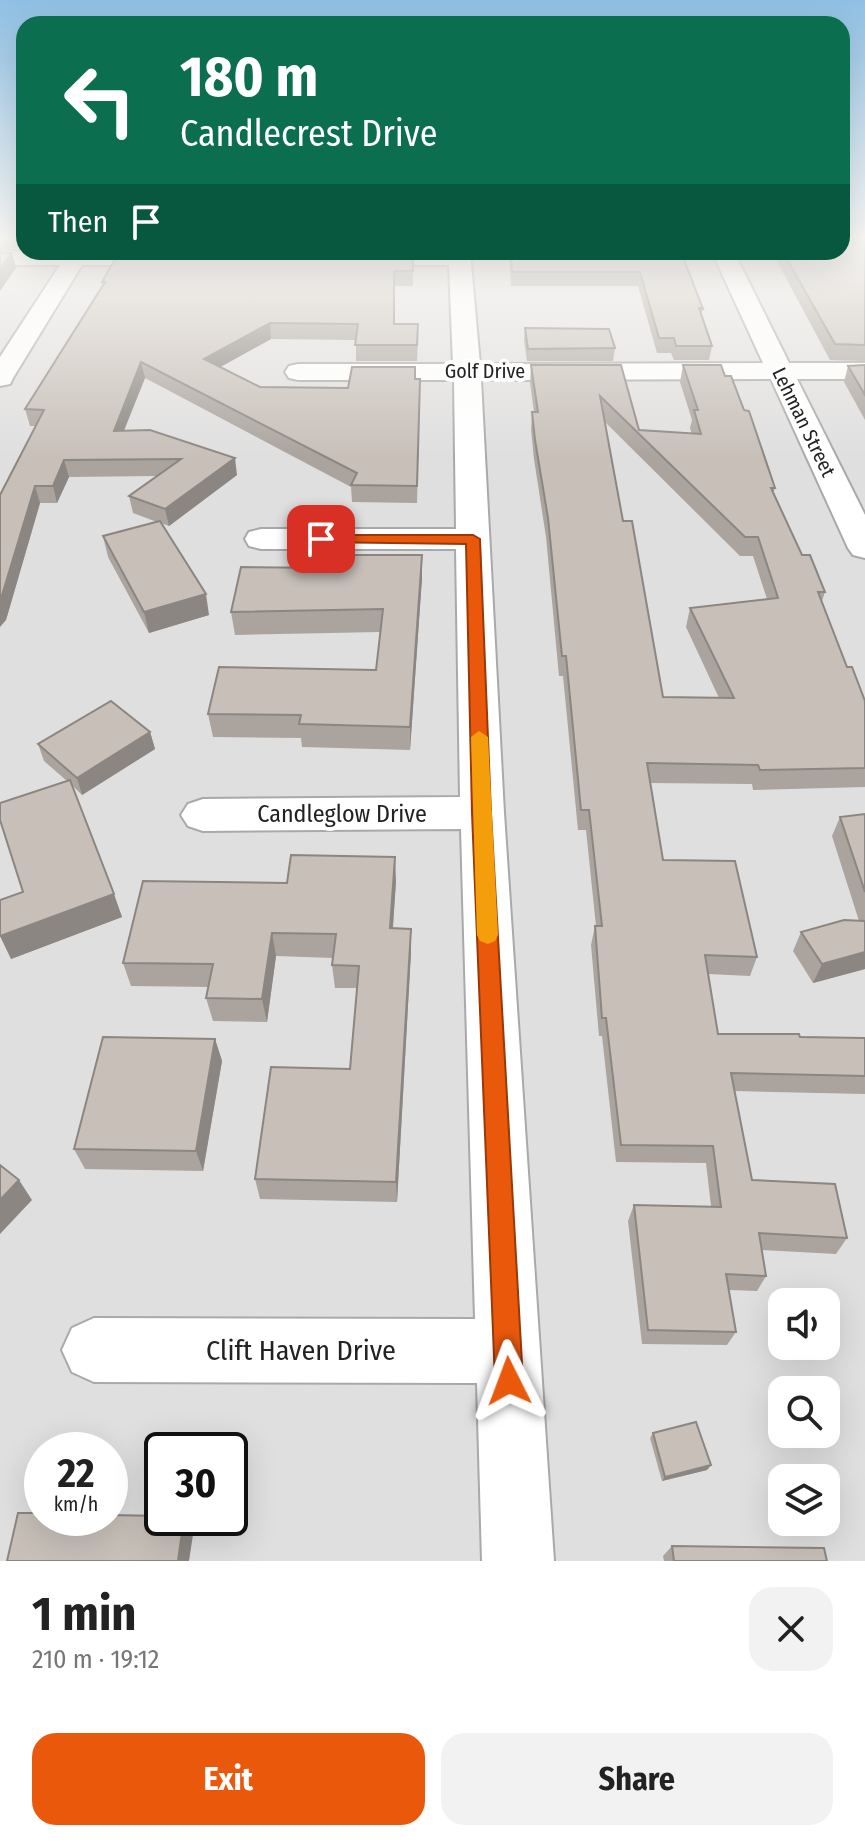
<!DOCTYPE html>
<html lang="en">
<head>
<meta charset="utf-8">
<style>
  :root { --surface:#fff; --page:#f2f2f2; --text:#222; --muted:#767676; --accent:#ea580c }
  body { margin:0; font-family:"Fira Sans Condensed",sans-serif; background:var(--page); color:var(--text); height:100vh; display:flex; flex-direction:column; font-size:30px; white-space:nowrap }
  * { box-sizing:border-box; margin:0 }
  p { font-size:26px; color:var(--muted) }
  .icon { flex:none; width:44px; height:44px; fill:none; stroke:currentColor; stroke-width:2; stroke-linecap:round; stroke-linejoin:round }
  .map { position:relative; height:1561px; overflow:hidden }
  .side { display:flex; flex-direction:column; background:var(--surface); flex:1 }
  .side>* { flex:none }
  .guide { position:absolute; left:16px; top:16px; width:834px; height:244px; border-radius:24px; box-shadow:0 8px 32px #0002; background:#0b6e4f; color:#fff; overflow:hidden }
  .fabs { position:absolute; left:768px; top:1288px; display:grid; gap:16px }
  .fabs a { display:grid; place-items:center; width:72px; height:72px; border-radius:16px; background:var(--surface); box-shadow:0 8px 32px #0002; font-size:40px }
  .speed { position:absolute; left:24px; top:1432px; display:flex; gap:16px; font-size:40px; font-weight:700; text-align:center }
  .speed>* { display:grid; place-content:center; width:104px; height:104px; border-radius:50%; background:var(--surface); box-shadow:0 8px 32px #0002; line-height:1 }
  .speed small { font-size:20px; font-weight:400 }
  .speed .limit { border:4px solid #111; border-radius:12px; background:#fff; color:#111 }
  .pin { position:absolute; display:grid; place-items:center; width:68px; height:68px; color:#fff; margin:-34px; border-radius:16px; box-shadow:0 4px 12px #0006 }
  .me { position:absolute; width:88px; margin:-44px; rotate:357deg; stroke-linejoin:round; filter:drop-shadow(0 0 6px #0008) }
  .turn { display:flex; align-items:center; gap:28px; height:168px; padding:0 32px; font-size:36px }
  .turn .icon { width:104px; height:104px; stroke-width:2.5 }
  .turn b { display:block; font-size:56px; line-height:68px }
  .then { display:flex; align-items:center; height:76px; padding:0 32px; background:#0003; gap:16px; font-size:30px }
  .round { display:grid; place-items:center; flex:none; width:84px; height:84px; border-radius:24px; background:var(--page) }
  .overview { display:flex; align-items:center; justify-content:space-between; height:136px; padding:0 32px }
  h1 { font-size:48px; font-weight:700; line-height:60px }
  .button { display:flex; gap:16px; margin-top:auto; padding:16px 32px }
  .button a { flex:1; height:92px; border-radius:24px; background:var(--accent); color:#fff; font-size:32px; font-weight:700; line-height:92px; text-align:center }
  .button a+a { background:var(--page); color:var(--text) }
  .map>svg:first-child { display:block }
  .residential { fill:#e0dfdf; fill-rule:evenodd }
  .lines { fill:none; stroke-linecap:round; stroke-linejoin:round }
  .minor-casing { stroke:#a9a9a9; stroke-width:4 }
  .minor { fill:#fff; fill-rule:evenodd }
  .wall { fill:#aba49e; fill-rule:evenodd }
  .shaded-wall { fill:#8b8681 }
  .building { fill:#c7bfb8; stroke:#8b8681; stroke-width:2; fill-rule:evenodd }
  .route { fill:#ea580c; stroke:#983908; stroke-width:2 }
  .slow { fill:#f59e0b }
  .labels { text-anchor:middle; stroke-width:8; stroke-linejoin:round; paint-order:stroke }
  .far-street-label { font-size:20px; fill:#222; stroke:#fff }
  .street-label { font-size:24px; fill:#222; stroke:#fff }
  .near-street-label { font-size:28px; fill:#222; stroke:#fff }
</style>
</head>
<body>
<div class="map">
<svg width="865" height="1561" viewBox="0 0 865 1561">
  <rect width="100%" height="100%" fill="#f2efe9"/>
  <path class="residential" d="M0,239H24V252H842L865,239V1561H0ZM782,1302H826V1346H782ZM782,1390H826V1434H782ZM42,1450H110V1518H42ZM162,1450H230V1518H162ZM782,1478H826V1522H782Z"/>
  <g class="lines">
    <g class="minor-casing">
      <g id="minor">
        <path d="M0,251L178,252L186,258L175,265H82L13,378L10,384L0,386V357L60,265H0Z"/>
        <path d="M470,252L480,364L763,363L712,252H734L789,363H865V379H797L865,515V558L853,555L848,548L771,379L481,380L504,813L554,1561H482L477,1383L94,1382L72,1372L62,1350L72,1328L94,1318L475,1319L461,829L203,831L188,826L181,815L188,804L203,799L460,797L456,549H261L249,546L245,539L249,532L261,529H456L454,380H298L289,378L285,372L289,366L298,364H453L449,265H357L346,258L354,252Z"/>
      </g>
    </g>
    <use href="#minor" class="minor"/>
  </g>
  <g class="wall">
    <path d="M0,239H24V248L0,249Z"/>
    <path d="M865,239V361L830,360L772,252H842Z"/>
    <path d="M509,252H681L703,309L701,316L712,346L709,360H674L671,353H657L638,286H511Z"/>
    <path d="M413,254V286H394V324L418,340L417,361H356V340L271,339L220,367L260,387L348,388L415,367L416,379H420L417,503L352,502L351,487L145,378L124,431L237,475L169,526L161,523L209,615L149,633L108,557L103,536L157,522L133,513L129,496L156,476L69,477L57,503H40L6,620L35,426H30L25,409L103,286L102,282Z"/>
    <path d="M525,328L615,348L613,361H527L524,340Z"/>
    <path d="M531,365H621L639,430L692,434L690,428L692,420L680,382L683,365L725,376L775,488L773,494L802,555L825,592L822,601L847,667L865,701V787L753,790L752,784L650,783L663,860L757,957L750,976L708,974L718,1034L865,1038V1094L734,1091L752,1180L847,1238L836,1254L761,1250L766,1276L757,1291L729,1290L736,1332L727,1345L642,1344L628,1221L634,1205L711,1206L706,1163L616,1162L602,1036H599L591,945L595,926H596L586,830H578L563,676H559L546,537L534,459L531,430L532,412H534L530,383ZM604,421L740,556H753L767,599L690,608L686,627L719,698L663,697L623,521Z"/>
    <path d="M865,365V420L844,382L848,366Z"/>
    <path d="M422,578L410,750L302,747L301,738L213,737L208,714L376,670L380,632L235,635L231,612Z"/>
    <path d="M150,732L155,749L82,795L72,785L122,917L11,959L23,892L67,781L44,761L38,744Z"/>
    <path d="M865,814V969L813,983L793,951L801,932L859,921L832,836L840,817Z"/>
    <path d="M396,881L393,928L411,952L397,1202L260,1199L255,1179L350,1069L357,988H335L332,965L333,958L276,956L267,1022L213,1021L206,998L209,987L131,986L123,963L287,883Z"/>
    <path d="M215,1039L222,1061L203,1171L85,1169L74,1149Z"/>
    <path d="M653,1433L711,1465L707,1470L662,1481L650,1438Z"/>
    <path d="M672,1546L827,1561H664L663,1556Z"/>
  </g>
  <g class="shaded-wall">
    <path d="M12,253L16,268L0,291V269Z"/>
    <path d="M270,323L271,339L206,375L204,359Z"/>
    <path d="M141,362L145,378L117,447L114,431Z"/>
    <path d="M235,458L237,475L169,526L165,509Z"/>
    <path d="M64,460L69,477L57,503L53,486Z"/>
    <path d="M35,486L40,503L6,620L0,627V602Z"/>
    <path d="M422,555V578L410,750V727Z"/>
    <path d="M206,594L209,615L149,633L144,612Z"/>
    <path d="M150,732L155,749L82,795L77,778Z"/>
    <path d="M395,857L396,881L391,952L390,928Z"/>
    <path d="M114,894L122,917L11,959L0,936Z"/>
    <path d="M411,929V952L397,1202L396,1182Z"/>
    <path d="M272,933L276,956L267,1022L262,999Z"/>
    <path d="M865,952V969L813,983L822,964Z"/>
    <path d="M215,1039L222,1061L203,1171L196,1151Z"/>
    <path d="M19,1180L32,1200L0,1234V1200Z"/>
    <path d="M711,1465L707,1470L662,1481L665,1477Z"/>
    <path d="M184,1518H186L194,1528L189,1561H178Z"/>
  </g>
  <g class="building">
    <path d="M842,239H865V345L835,344L783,252H842Z"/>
    <path d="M0,252L12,253L0,269Z"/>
    <path d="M511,252H681L703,309L699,308L712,346H676L674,338H659L640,272H512Z"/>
    <path d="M118,254H413V271H394V324H418L417,345H355L358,324L270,323L204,359L260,387L348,388L352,367H415V379H420L417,486L351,485L357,473L141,362L114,431L150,430L235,458L165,509L129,496L181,459L64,460L53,486H35L0,602V495L44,410L25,409L105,282H102Z"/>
    <path d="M525,328L609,329L615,348L528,349Z"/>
    <path d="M531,365H621L639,430L701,434L694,410H698L683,365H721L725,376H731L744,410L749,411L775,488H771L802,555H810L825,592H818L847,667H852L865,701V768L760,770L758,765L647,763L663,860L735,861L757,957L705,955L718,1034H799L800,1037L865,1038V1076L731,1073L752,1180L835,1184L847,1238L759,1233L766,1276L726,1274L736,1332L648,1330L634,1205L721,1207L713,1146L621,1145L606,1018H602L595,926H602L589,810H581L566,656H562L548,518L535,440L532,412H538ZM600,396L745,537H758L778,598L690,608L734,698L663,697L632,521H623Z"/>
    <path d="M865,365V395L848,366Z"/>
    <path d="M160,521L206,594L144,612L103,536Z"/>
    <path d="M338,555H422L410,727L299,724L301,715L208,714L219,667L376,670L383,609L231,612L241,567L336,568Z"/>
    <path d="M111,701L150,732L77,778L38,744Z"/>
    <path d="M70,780L114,894L0,936V900L23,892L0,820V803Z"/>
    <path d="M865,814V892L840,817Z"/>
    <path d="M291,855L395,857L390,928L411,929L396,1182L255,1179L271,1067L350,1069L359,966L332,965L336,934L272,933L262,999L206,998L213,964L123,963L143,881L287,883Z"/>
    <path d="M844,920L865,921V952L822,964L801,932Z"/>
    <path d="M103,1037L215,1039L196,1151L74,1149Z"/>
    <path d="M0,1165L19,1180L0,1200Z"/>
    <path d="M696,1422L711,1465L665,1477L653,1433Z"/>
    <path d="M18,1513H42V1518H110V1515L162,1516V1518H184L178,1561H7Z"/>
    <path d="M672,1546L824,1548L827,1561H674Z"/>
  </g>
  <linearGradient id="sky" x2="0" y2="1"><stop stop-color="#8fc0e4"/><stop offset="0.52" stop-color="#f9f8f5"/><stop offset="1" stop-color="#f9f8f5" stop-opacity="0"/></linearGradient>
  <rect width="865" height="457" fill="url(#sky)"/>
  <path class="route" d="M321,535H473L480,539L491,813L523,1381L519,1391L509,1395L499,1391L495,1381L472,813L466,544L316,542L314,539Z"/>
  <path class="slow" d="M479,731L488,737L498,935L495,941L488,944L480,941L477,935L471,737Z"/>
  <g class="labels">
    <g class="far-street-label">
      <text x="485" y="378">Golf Drive</text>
      <text transform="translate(804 422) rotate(64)" y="7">Lehman Street</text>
    </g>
    <g class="street-label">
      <text x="342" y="822">Candleglow Drive</text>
    </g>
    <g class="near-street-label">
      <text x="301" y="1360">Clift Haven Drive</text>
    </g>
  </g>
</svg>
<div class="fabs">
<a><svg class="icon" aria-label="sound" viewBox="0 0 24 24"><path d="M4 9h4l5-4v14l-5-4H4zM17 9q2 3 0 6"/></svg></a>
<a><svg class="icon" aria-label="search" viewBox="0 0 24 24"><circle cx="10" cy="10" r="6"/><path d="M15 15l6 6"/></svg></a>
<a><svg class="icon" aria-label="layers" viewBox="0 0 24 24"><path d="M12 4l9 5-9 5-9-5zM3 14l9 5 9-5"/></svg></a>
</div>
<div class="speed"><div>22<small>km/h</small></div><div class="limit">30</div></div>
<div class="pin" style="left:321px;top:539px;background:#d93025"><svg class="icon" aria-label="arrive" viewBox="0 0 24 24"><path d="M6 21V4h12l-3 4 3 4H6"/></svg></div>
<svg class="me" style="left:509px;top:1381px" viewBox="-20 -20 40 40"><path d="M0-17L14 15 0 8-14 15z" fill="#ea580c" stroke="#fff" stroke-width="4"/></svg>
<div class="guide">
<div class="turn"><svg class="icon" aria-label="left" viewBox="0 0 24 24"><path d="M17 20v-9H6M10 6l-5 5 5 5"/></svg><div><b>180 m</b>Candlecrest Drive</div></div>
<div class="then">Then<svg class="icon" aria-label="arrive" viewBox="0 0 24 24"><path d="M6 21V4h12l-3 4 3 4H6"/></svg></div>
</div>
</div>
<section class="side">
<div class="overview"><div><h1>1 min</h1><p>210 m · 19:12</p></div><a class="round"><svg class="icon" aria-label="close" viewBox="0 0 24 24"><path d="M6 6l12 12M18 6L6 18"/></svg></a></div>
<div class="button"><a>Exit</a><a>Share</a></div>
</section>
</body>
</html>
